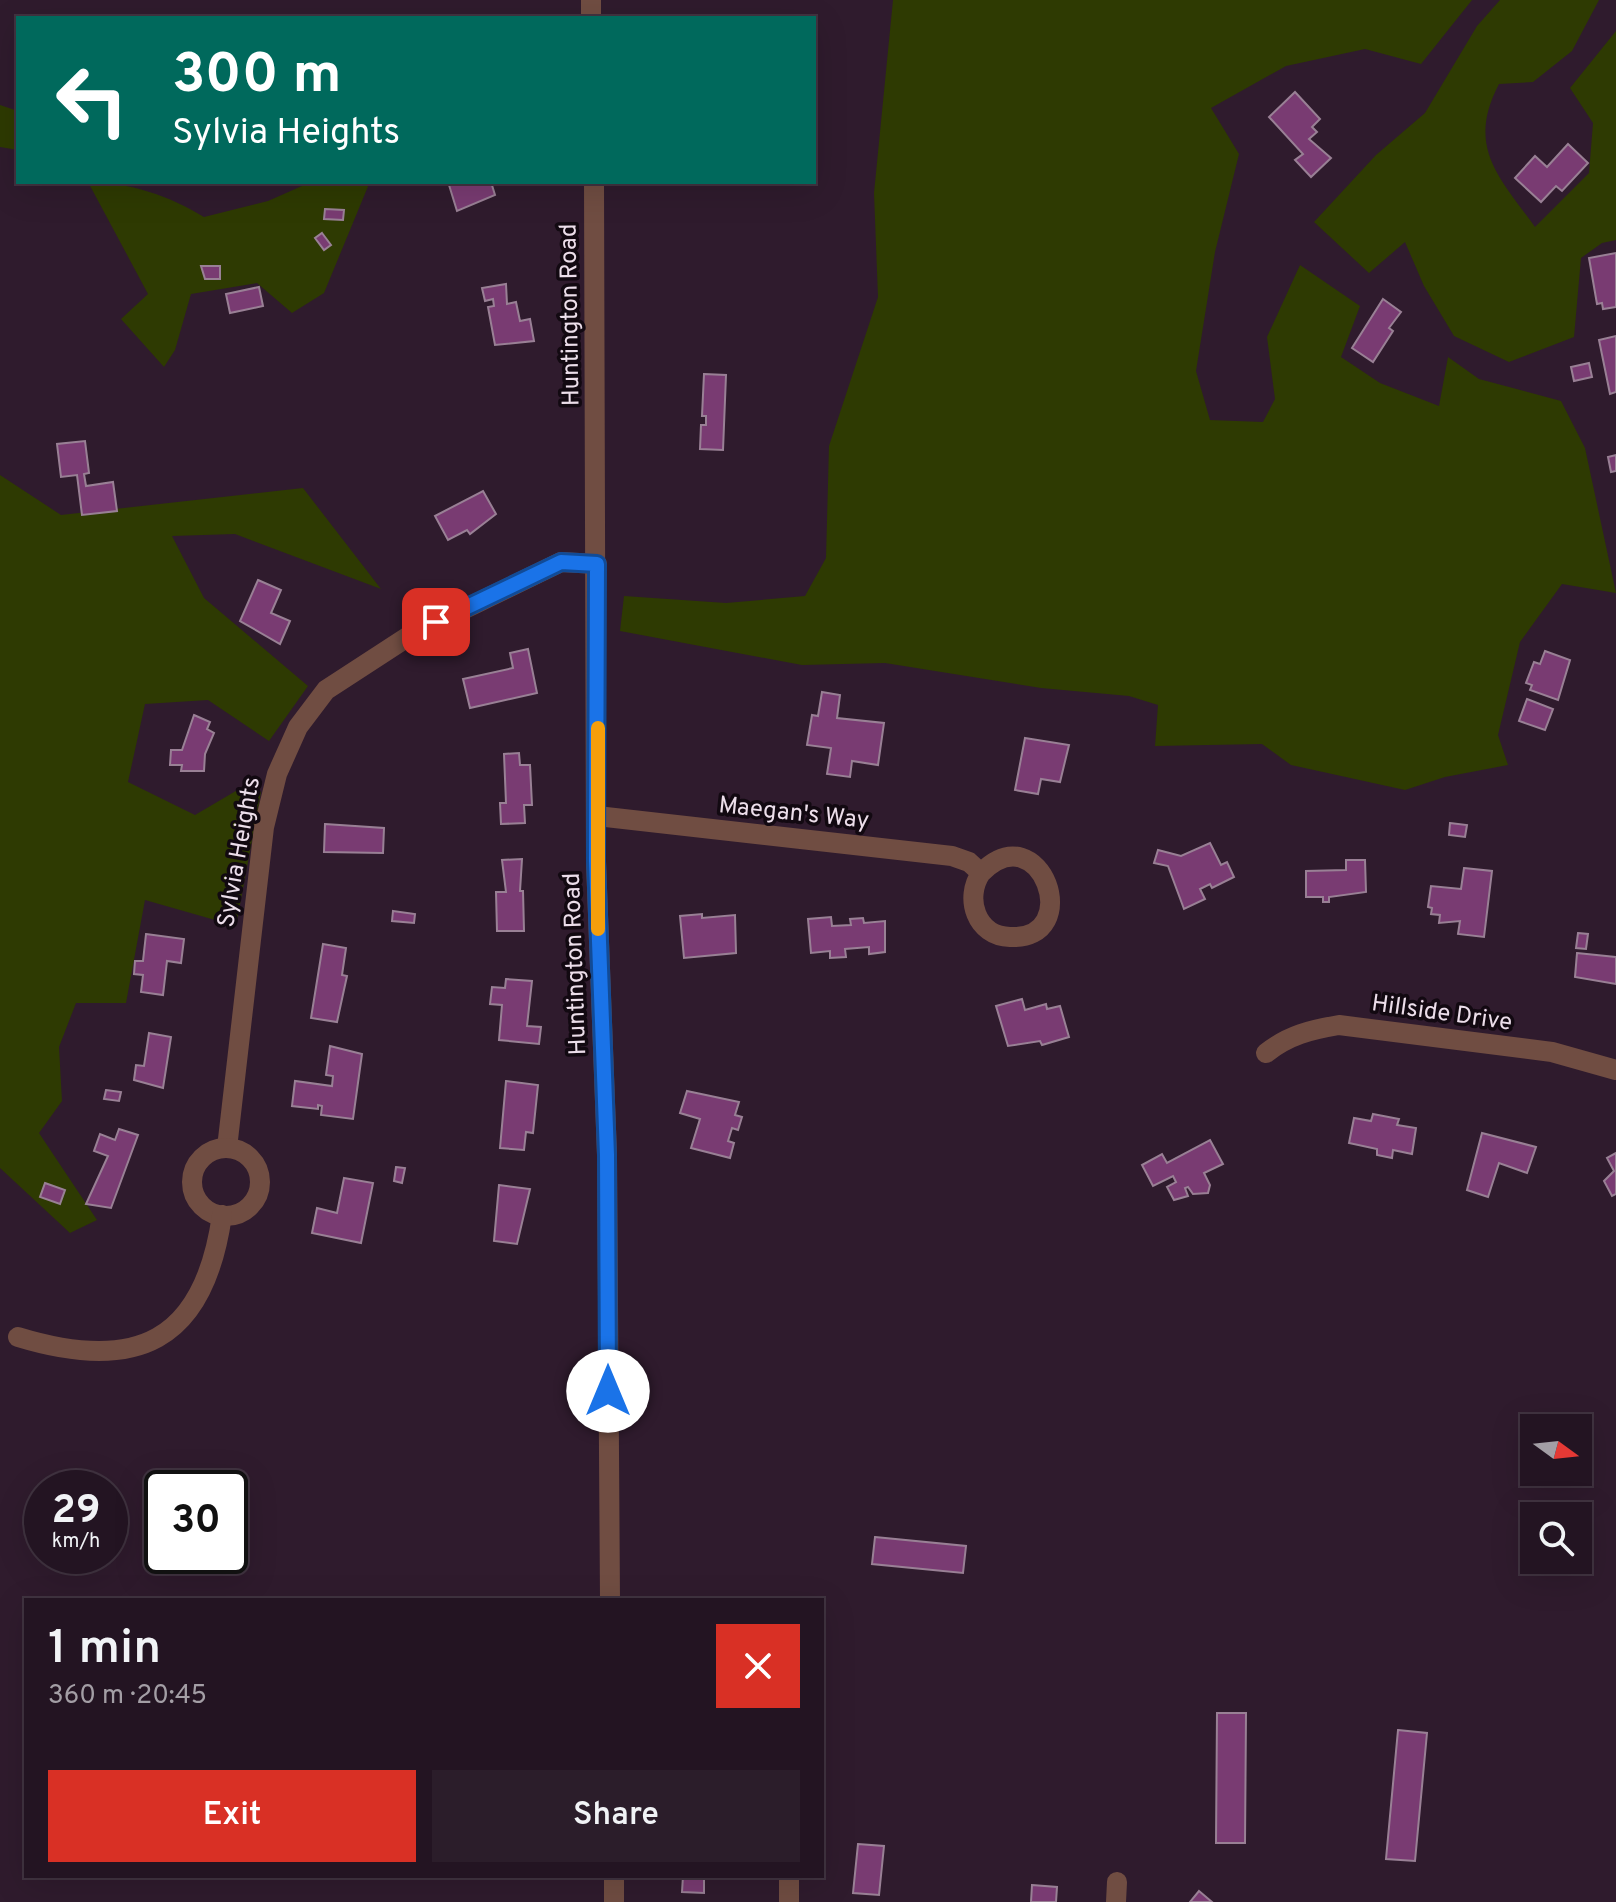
<!DOCTYPE html>
<html lang="en">
<head>
<meta charset="utf-8">
<style>
  :root { --surface:#231422; --page:#2b1d2a; --text:#f1f3f6; --muted:#a39ea5; --line:#403340; --accent:#d93025 }
  body { margin:0; font-family:Overpass,sans-serif; background:var(--page); color:var(--text); height:100vh; display:flex; flex-direction:column; font-size:30px; white-space:nowrap }
  * { box-sizing:border-box; margin:0 }
  p { font-size:26px; color:var(--muted) }
  .icon { flex:none; width:44px; height:44px; fill:none; stroke:currentColor; stroke-width:2; stroke-linecap:round; stroke-linejoin:round }
  .map { position:relative; flex:1; overflow:hidden }
  .sheet { position:absolute; left:24px; top:1598px; width:800px; height:280px; display:flex; flex-direction:column; background:var(--surface); border-radius:0px; box-shadow:0 8px 32px #0002,0 0 0 2px var(--line) }
  .sheet>* { flex:none }
  .hud { position:absolute; left:16px; top:16px; width:800px; height:168px; border-radius:0px; box-shadow:0 8px 32px #0002,0 0 0 2px var(--line); background:#00695c; color:#fff; overflow:hidden }
  .needle { width:52px; rotate:105deg }
  .tools { position:absolute; left:1520px; top:1414px; display:grid; gap:16px }
  .tools a { display:grid; place-items:center; width:72px; height:72px; border-radius:0px; background:var(--surface); box-shadow:0 8px 32px #0002,0 0 0 2px var(--line); font-size:40px }
  .speed { position:absolute; left:24px; top:1470px; display:flex; gap:16px; font-size:40px; font-weight:700; text-align:center }
  .speed>* { display:grid; place-content:center; width:104px; height:104px; border-radius:50%; background:var(--surface); box-shadow:0 8px 32px #0002,0 0 0 2px var(--line); line-height:1 }
  .speed small { font-size:20px; font-weight:400 }
  .speed .limit { border:4px solid #111; border-radius:12px; background:#fff; color:#111 }
  .pin { position:absolute; display:grid; place-items:center; width:68px; height:68px; color:#fff; margin:-34px; border-radius:16px; box-shadow:0 4px 12px #0006 }
  .me { position:absolute; width:88px; margin:-44px; rotate:0deg; stroke-linejoin:round; filter:drop-shadow(0 0 6px #0008) }
  .turn { display:flex; align-items:center; gap:28px; height:168px; padding:0 24px; font-size:36px }
  .turn .icon { width:104px; height:104px; stroke-width:2.5 }
  .turn b { display:block; font-size:56px; line-height:68px }
  .round { display:grid; place-items:center; flex:none; width:84px; height:84px; border-radius:0px; background:var(--page) }
  .headline { display:flex; align-items:center; justify-content:space-between; height:136px; padding:0 24px }
  h1 { font-size:48px; font-weight:600; line-height:60px }
  .button { display:flex; gap:16px; margin-top:auto; padding:16px 24px }
  .button a { flex:1; height:92px; border-radius:0px; background:var(--accent); color:#fff; font-size:32px; font-weight:600; line-height:92px; text-align:center }
  .button a+a { background:var(--page); color:var(--text) }
  .map>svg:first-child { display:block }
  .green { fill:#2e3a02 }
  .building { fill:#793b72; stroke:#998095; stroke-width:2 }
  .lines { fill:none; stroke-linecap:round; stroke-linejoin:round }
  .minor { stroke:#704d42; stroke-width:20 }
  .route-casing { stroke:#114b97; stroke-width:20 }
  .route { stroke:#1a73e8; stroke-width:14 }
  .slow { stroke:#f59e0b; stroke-width:14 }
  .labels { text-anchor:middle; stroke-width:7; stroke-linejoin:round; paint-order:stroke }
  .street-label { font-size:24px; fill:#ecdeea; stroke:#120911 }
</style>
</head>
<body>
<div class="map">
<svg width="1616" height="1902" viewBox="0 0 1616 1902">
  <rect width="100%" height="100%" fill="#2f1b2d"/>
  <g class="green">
    <path d="M893,0H1472L1421,64L1365,49L1286,66L1211,108L1239,154L1215,252L1196,371L1210,420L1263,422L1275,399L1267,337L1300,265L1360,306L1341,357L1380,383L1439,406L1448,357L1479,379L1561,401L1585,448L1616,593L1562,584L1520,642L1498,735L1508,765L1445,777L1405,790L1291,765L1262,744L1155,746L1158,705L1129,696L1041,688L885,663L802,665L620,631L624,596L726,603L805,596L826,558L829,446L878,297L874,193Z"/>
    <path d="M1500,0H1599L1572,51L1533,82L1499,84C1466,147 1499,177 1535,227L1589,173L1593,123L1570,88L1616,31V240L1602,243L1581,258L1574,337L1509,362L1454,336L1424,286L1405,242L1369,273L1314,222L1376,155L1425,113L1477,26Z"/>
    <path d="M0,105L18,111V150L0,147Z"/>
    <path d="M88,182C129,182 170,196 204,217L268,201L311,182L369,184L324,293L292,313L257,283L191,294L175,350L164,367L121,319L148,294Z"/>
    <path d="M0,475L61,515L303,488L381,589L235,534L172,536L204,598L308,686L269,741L208,700L145,704L128,782L195,815L246,785L261,792L236,926L145,900L126,1003H76L59,1047L62,1101L39,1133L97,1220L70,1233L0,1168Z"/>
  </g>
  <g class="building">
    <path d="M1295,92L1320,119L1312,127L1317,132L1309,139L1331,158L1311,177L1295,160L1303,154L1269,117Z"/>
    <path d="M1568,144L1588,163L1562,191L1556,186L1541,202L1515,178L1535,156L1547,167Z"/>
    <path d="M458,182H491L495,195L457,211L449,185Z"/>
    <path d="M325,209L344,210L343,220L324,219Z"/>
    <path d="M322,233L331,245L324,250L315,238Z"/>
    <path d="M1616,253V307L1603,309L1602,303L1597,304L1589,258Z"/>
    <path d="M201,266H220V279H205Z"/>
    <path d="M506,284L507,304L516,302L520,321L530,319L534,341L495,345L488,307L494,306L493,299L485,301L482,288Z"/>
    <path d="M259,287L263,306L230,313L226,294Z"/>
    <path d="M1383,299L1401,312L1389,328L1393,331L1373,362L1352,348Z"/>
    <path d="M1616,336V392L1610,394L1599,340Z"/>
    <path d="M1589,363L1592,377L1574,381L1571,367Z"/>
    <path d="M704,374L726,375L723,450L700,449L701,425H706V416H702Z"/>
    <path d="M85,441L89,473L84,474L86,486L113,482L117,511L82,515L77,475L61,477L57,444Z"/>
    <path d="M1616,455V471L1611,472L1608,457Z"/>
    <path d="M483,491L496,514L470,534L467,530L448,540L435,516Z"/>
    <path d="M258,580L281,590L271,613L290,621L280,644L240,621Z"/>
    <path d="M528,649L537,693L470,708L463,679L513,668L510,653Z"/>
    <path d="M1545,651L1570,660L1558,700L1530,690L1532,685L1526,683L1534,662L1540,664Z"/>
    <path d="M822,692L840,695L837,718L884,723L878,765L852,761L850,777L827,774L831,748L807,745L812,715L818,716Z"/>
    <path d="M1527,699L1553,709L1545,730L1519,721Z"/>
    <path d="M194,715L210,722L207,729L214,733L205,754L204,771H181L182,765H170L171,750H182Z"/>
    <path d="M1025,738L1069,745L1060,782L1041,779L1038,794L1015,790Z"/>
    <path d="M519,753L520,765H530L532,805H524L525,823L501,824L500,803H506L504,754Z"/>
    <path d="M1450,823L1467,825L1465,837L1449,835Z"/>
    <path d="M325,824L384,828L383,853L324,852Z"/>
    <path d="M1210,843L1221,865L1227,862L1234,877L1212,888L1210,884L1200,889L1205,899L1184,909L1168,866L1154,863L1158,850L1181,856Z"/>
    <path d="M522,859L520,891H523L524,931H497L496,892H506L502,860Z"/>
    <path d="M1346,860H1365L1366,892L1329,897V902H1323V897H1306V871L1346,870Z"/>
    <path d="M1464,868L1492,871L1484,937L1458,934L1460,921L1439,923L1440,915L1431,914L1432,908L1428,907L1431,886L1461,889Z"/>
    <path d="M393,911L415,914L414,923L392,921Z"/>
    <path d="M702,914V918L735,915L736,953L684,958L680,916Z"/>
    <path d="M831,917L832,926L851,925L850,919L863,918L864,923L885,921V952L869,954V947L845,949L846,957L830,958V951L811,953L808,919Z"/>
    <path d="M1578,933L1588,934L1586,949L1576,948Z"/>
    <path d="M146,934L184,939L181,963L167,961L163,995L141,992L143,975L134,974L135,961H143Z"/>
    <path d="M323,944L346,948L342,975L347,976L337,1022L311,1018Z"/>
    <path d="M1577,953L1616,957V984L1575,977Z"/>
    <path d="M506,979L532,981L527,1026L541,1027L539,1044L499,1040L502,1005L490,1004L492,987L505,988Z"/>
    <path d="M1022,999L1025,1010L1046,1004L1047,1009L1060,1006L1069,1037L1042,1045L1040,1041L1008,1046L996,1006Z"/>
    <path d="M149,1033L171,1037L163,1088L134,1080L136,1065L144,1066Z"/>
    <path d="M330,1046L362,1054L353,1119L321,1115L322,1106L318,1105V1109L292,1106L295,1081L332,1086L333,1076L326,1075Z"/>
    <path d="M506,1081L538,1085L533,1133L526,1132L524,1150L500,1148Z"/>
    <path d="M106,1090L121,1092L119,1101L104,1099Z"/>
    <path d="M687,1091L739,1102L735,1115L742,1117L738,1130L732,1128L728,1141L734,1143L730,1158L691,1148L700,1119L680,1113Z"/>
    <path d="M1373,1114L1399,1119L1397,1125L1416,1128L1412,1154L1393,1150L1392,1158L1377,1155V1149L1349,1143L1354,1118L1371,1121Z"/>
    <path d="M119,1129L138,1135L111,1208L86,1204L108,1156L94,1151L100,1134L115,1140Z"/>
    <path d="M1482,1133L1536,1147L1527,1173L1499,1163L1488,1197L1467,1190Z"/>
    <path d="M1210,1140L1223,1164L1204,1173L1210,1185L1208,1193L1193,1194L1188,1187L1185,1188L1188,1196L1174,1200L1167,1187L1176,1182L1173,1176L1153,1186L1142,1165L1162,1154L1167,1163Z"/>
    <path d="M1616,1153V1194L1612,1196L1604,1181L1614,1171L1607,1158Z"/>
    <path d="M396,1167L405,1168L402,1183L394,1181Z"/>
    <path d="M344,1178L373,1183L361,1243L312,1233L317,1208L337,1213Z"/>
    <path d="M45,1183L65,1190L60,1204L40,1197Z"/>
    <path d="M499,1185L530,1189L517,1244L494,1241Z"/>
    <path d="M875,1537L966,1546L963,1573L872,1564Z"/>
    <path d="M1217,1713H1246L1245,1843H1216Z"/>
    <path d="M1398,1730L1427,1733L1415,1861L1386,1859Z"/>
    <path d="M858,1844L884,1846L879,1895L853,1893Z"/>
    <path d="M683,1876H704V1893L682,1892Z"/>
    <path d="M1032,1885L1057,1887L1056,1902H1031Z"/>
    <path d="M1199,1891L1212,1902H1190Z"/>
  </g>
  <g class="lines">
    <g class="minor">
      <path d="M591,0V18"/>
      <path d="M594,182L596,861L607,1155L610,1600"/>
      <path d="M597,816L952,856L969,862L981,873C1041,812 1086,941 1010,937C976,936 964,898 981,873"/>
      <path d="M1266,1053C1289,1035 1310,1030 1339,1025L1552,1052L1616,1070"/>
      <path d="M227,1148L264,827L277,774L298,727L326,690L409,636L561,562L597,564"/>
      <circle cx="226" cy="1182" r="34"/>
      <path d="M18,1337C136,1373 204,1343 222,1215"/>
      <path d="M614,1876V1902"/>
      <path d="M789,1876V1902"/>
      <path d="M1116,1902L1117,1882"/>
    </g>
  </g>
  <g class="lines">
    <g class="route-casing">
      <path id="route" d="M436,622L561,562L597,564L596,861L607,1155L608,1391"/>
    </g>
    <use href="#route" class="route"/>
    <path class="slow" d="M598,929V728"/>
  </g>
  <g class="labels">
    <g class="street-label">
      <text transform="translate(569 315) rotate(-91)" y="8">Huntington Road</text>
      <text transform="translate(794 812) rotate(6)" y="8">Maegan's Way</text>
      <text transform="translate(238 852) rotate(-80)" y="8">Sylvia Heights</text>
      <text transform="translate(574 964) rotate(-92)" y="8">Huntington Road</text>
      <text transform="translate(1442 1012) rotate(8)" y="8">Hillside Drive</text>
    </g>
  </g>
</svg>
<div class="tools">
<a><svg class="needle" viewBox="-14 -14 28 28"><path d="M0-13l5 13h-10z" fill="#e53935"/><path d="M0 13l5-13h-10z" fill="#a39ea5"/></svg></a>
<a><svg class="icon" aria-label="search" viewBox="0 0 24 24"><circle cx="10" cy="10" r="6"/><path d="M15 15l6 6"/></svg></a>
</div>
<div class="speed"><div>29<small>km/h</small></div><div class="limit">30</div></div>
<div class="pin" style="left:436px;top:622px;background:#d93025"><svg class="icon" aria-label="arrive" viewBox="0 0 24 24"><path d="M6 21V4h12l-3 4 3 4H6"/></svg></div>
<svg class="me" style="left:608px;top:1391px" viewBox="-20 -20 40 40"><circle r="19" fill="#fff"/><path d="M0-13L10 11 0 6-10 11z" fill="#1a73e8"/></svg>
<div class="hud">
<div class="turn"><svg class="icon" aria-label="left" viewBox="0 0 24 24"><path d="M17 20v-9H6M10 6l-5 5 5 5"/></svg><div><b>300 m</b>Sylvia Heights</div></div>
</div>
<section class="sheet">
<div class="headline"><div><h1>1 min</h1><p>360 m · 20:45</p></div><a class="round" style="background:#d93025;color:#fff"><svg class="icon" aria-label="close" viewBox="0 0 24 24"><path d="M6 6l12 12M18 6L6 18"/></svg></a></div>
<div class="button"><a>Exit</a><a>Share</a></div>
</section>
</div>
</body>
</html>
